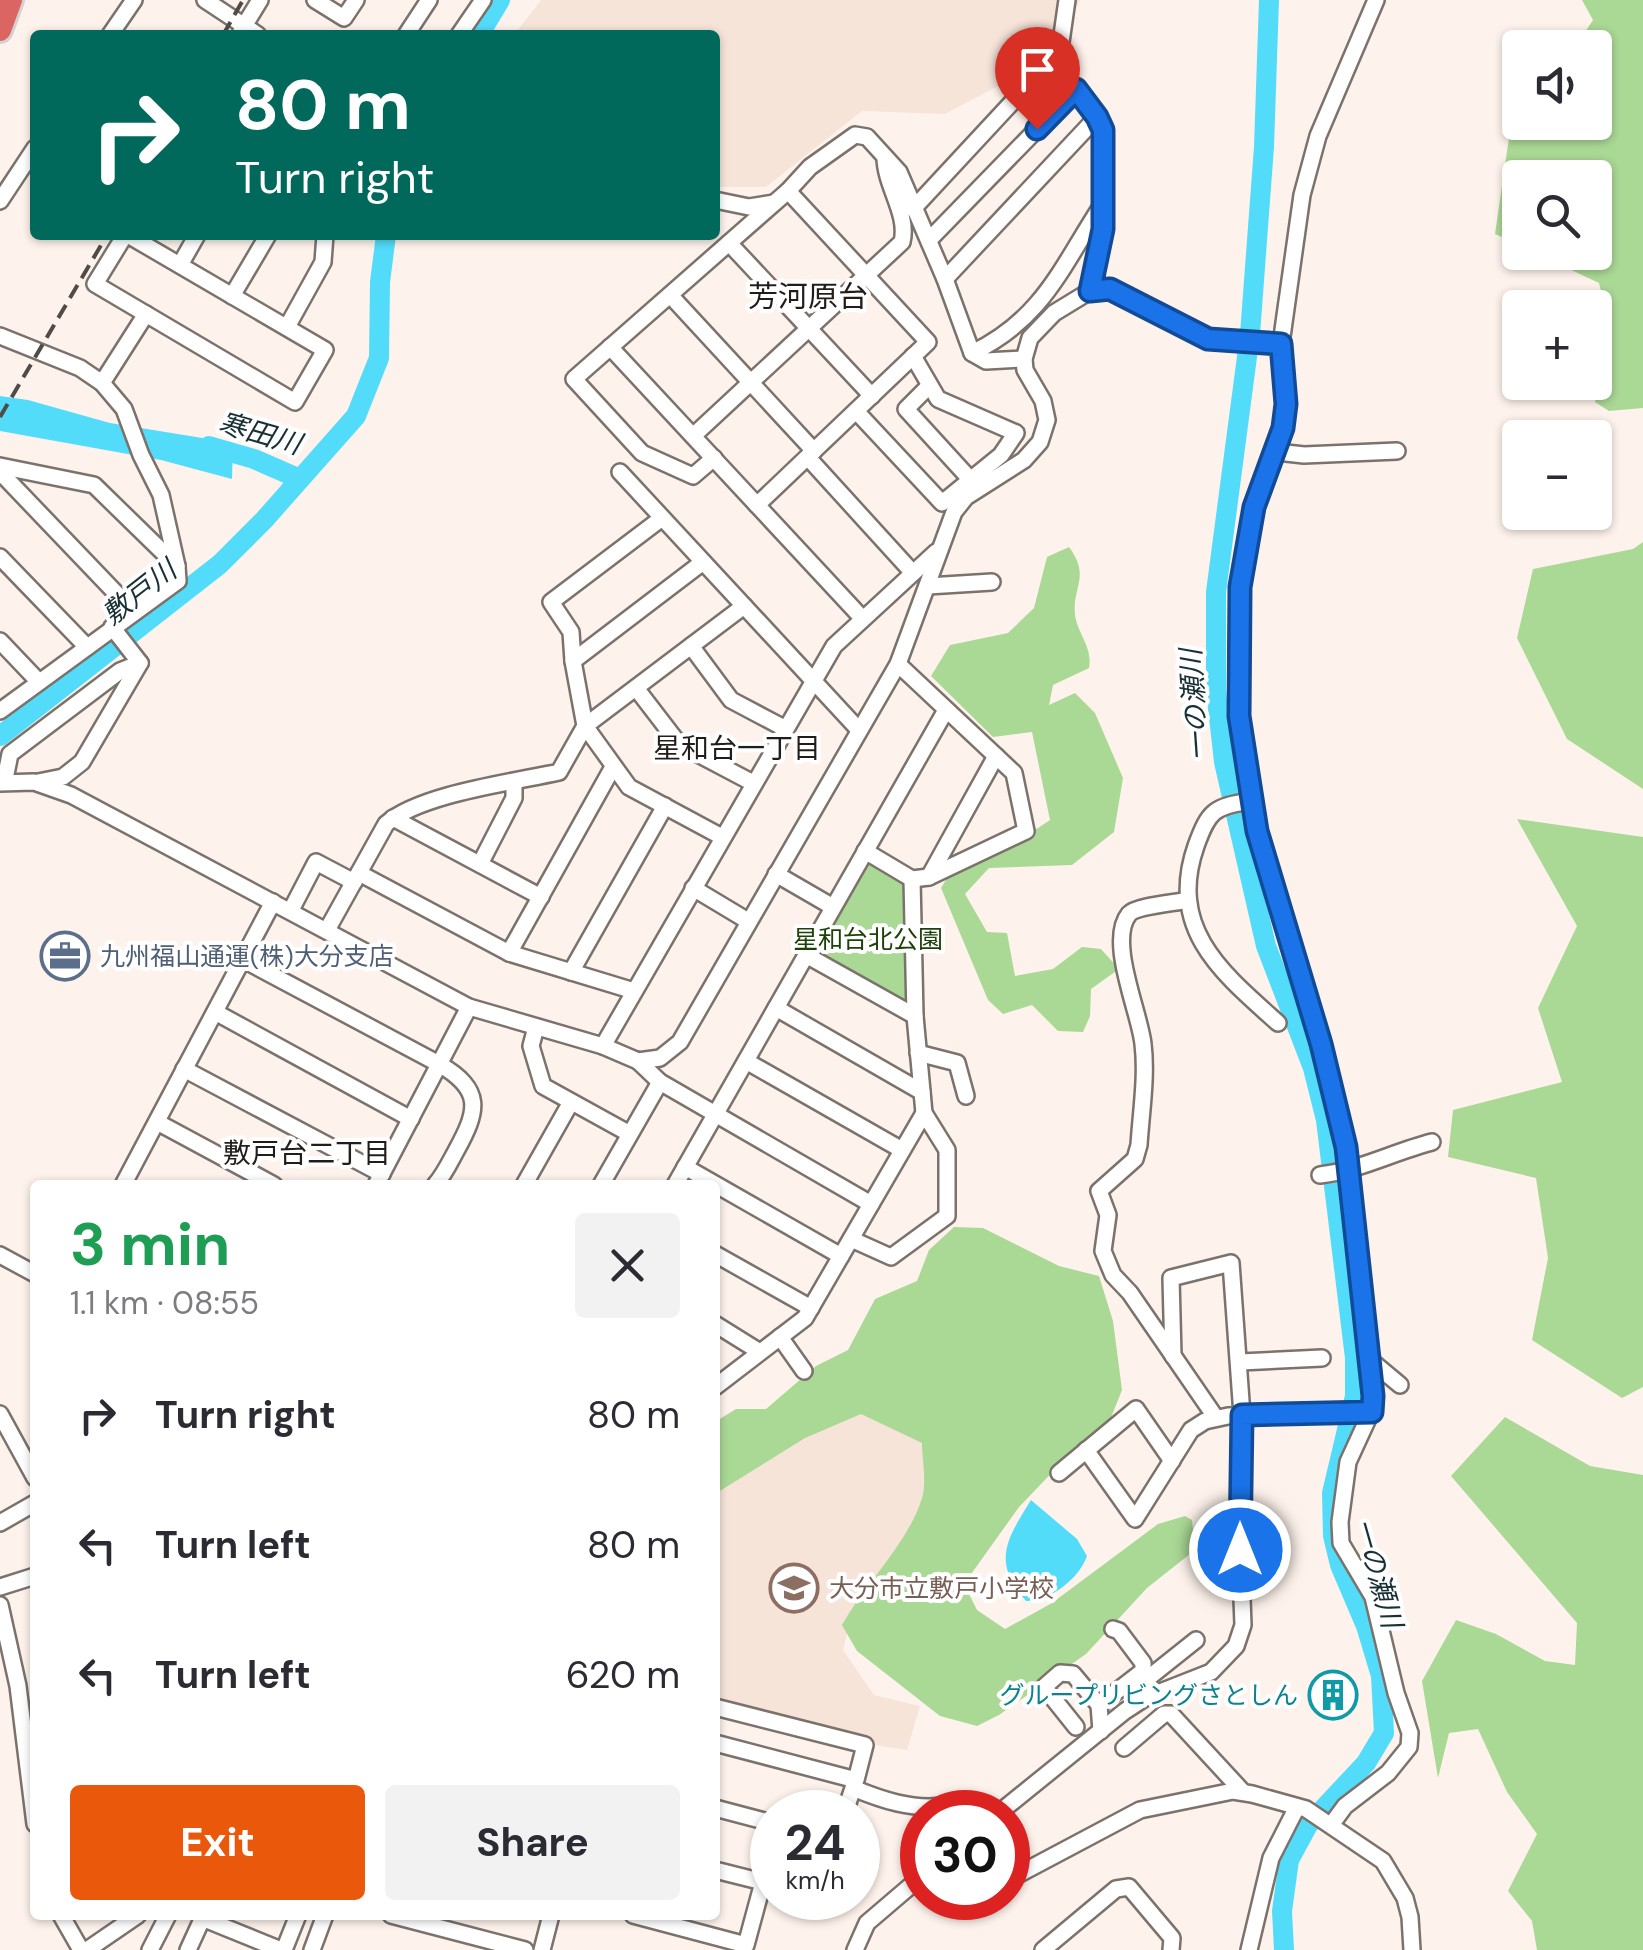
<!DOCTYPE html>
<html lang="en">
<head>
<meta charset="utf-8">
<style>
  :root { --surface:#fff; --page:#f2f2f3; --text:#2b2b33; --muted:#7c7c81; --accent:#ea580c }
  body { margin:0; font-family:"DM Sans","Noto Sans JP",sans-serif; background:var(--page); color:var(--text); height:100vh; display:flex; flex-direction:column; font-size:38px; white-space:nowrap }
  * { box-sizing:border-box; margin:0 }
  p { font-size:32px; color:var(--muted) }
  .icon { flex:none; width:55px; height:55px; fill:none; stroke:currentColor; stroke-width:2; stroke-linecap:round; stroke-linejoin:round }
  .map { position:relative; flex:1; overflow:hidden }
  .drawer { position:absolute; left:30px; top:1180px; width:690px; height:740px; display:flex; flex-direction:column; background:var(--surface); border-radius:10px; box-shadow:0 2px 8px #0004 }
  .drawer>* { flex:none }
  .guide { position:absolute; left:30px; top:30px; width:690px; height:210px; border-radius:10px; box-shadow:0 2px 8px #0004; background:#00695c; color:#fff; overflow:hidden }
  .buttons { position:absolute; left:1502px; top:30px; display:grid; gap:20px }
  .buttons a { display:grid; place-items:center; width:110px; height:110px; border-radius:10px; background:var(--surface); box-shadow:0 2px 8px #0004; font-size:50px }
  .speed { position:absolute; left:750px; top:1790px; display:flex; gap:20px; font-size:50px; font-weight:700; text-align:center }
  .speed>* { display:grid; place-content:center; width:130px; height:130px; border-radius:50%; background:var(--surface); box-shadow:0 2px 8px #0004; line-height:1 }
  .speed small { font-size:25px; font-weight:400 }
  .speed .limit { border:15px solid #d22; background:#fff; color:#111 }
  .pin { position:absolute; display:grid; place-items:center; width:85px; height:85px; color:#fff; margin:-102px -42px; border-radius:50% 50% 50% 0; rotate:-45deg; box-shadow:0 0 10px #0007 }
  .pin .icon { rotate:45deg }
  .me { position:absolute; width:110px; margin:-55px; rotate:0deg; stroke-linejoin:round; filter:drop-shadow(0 0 8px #0008) }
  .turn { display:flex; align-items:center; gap:35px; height:210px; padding:0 40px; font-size:45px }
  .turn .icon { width:130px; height:130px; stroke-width:2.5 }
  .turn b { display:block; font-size:70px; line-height:85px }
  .round { display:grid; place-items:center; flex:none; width:105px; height:105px; border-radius:10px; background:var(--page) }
  .head { display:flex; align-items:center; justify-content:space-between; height:170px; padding:0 40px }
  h1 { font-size:60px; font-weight:700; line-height:75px; color:#1e9e55 }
  .primary-button { display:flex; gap:20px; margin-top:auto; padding:20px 40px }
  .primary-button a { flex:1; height:115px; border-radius:10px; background:var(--accent); color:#fff; font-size:40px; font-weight:700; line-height:115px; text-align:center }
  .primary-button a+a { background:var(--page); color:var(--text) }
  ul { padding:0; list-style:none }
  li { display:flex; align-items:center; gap:30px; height:130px; padding:0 40px }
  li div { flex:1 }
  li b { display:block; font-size:38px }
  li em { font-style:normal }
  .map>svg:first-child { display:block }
  .built { fill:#f6e4d9 }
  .green { fill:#aad895 }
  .water { fill:#53dcfa }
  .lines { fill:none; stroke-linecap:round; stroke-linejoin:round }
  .river { stroke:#53dcfa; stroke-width:20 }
  .minor-casing { stroke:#7b726c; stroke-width:20 }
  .highway-casing { stroke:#d3d2d1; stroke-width:28 }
  .minor { stroke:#fff; stroke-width:15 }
  .highway { stroke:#db6563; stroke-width:22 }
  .rail { stroke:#514b48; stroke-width:4; stroke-dasharray:15 8; stroke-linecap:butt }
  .route-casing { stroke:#114b97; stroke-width:25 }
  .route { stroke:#1a73e8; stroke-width:18 }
  .labels { text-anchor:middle; stroke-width:8; stroke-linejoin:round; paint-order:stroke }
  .park-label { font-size:25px; fill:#1e4108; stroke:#fff }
  .service-label { font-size:25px; fill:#4e5e75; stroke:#fff; text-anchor:start }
  .education-label { font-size:25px; fill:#785e54; stroke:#fff; text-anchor:start }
  .culture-label { font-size:25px; fill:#0d838f; stroke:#fff; text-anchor:end }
  .water-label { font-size:28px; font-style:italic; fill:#193036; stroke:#fff }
  .neighbourhood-label { font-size:28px; fill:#211d1b; stroke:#fff }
  .quarter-label { font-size:30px; fill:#211d1b; stroke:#fff }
</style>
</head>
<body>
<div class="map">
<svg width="1643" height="1950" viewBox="0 0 1643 1950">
  <rect width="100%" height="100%" fill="#fef3ec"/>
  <g class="built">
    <path d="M541,0H1080L1065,32L1015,77L945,114L862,111L766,187H715V35H514Z"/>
    <path d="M855,1406L920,1433L936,1491L851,1617L843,1650L874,1695L920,1706L907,1750L867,1744L715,1703V1484Z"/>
  </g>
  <g class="green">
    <path d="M1582,0H1643V408L1609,411L1595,402L1611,334L1599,283L1535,253L1595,252V178H1520V245L1495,234L1513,110L1520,105V122H1595V48L1575,47L1593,20Z"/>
    <path d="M1643,542V789L1567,739L1517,638L1533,569L1633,549Z"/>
    <path d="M1069,547C1091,577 1072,586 1075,615C1078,635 1093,647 1089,668L1053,685L1049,705L1075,693L1095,713L1123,778L1114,832L1072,865L989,868L965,894L987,932L1007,933L1015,976L1053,969L1082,947L1101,949L1119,969L1091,989L1090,1016L1083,1032L1058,1031L1032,1005L1003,1014L988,1000L941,888L949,875L1020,840L1050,820L1032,732L993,737L931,676L950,645L1008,633L1034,608L1047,557Z"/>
    <path d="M1517,819L1643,837V1387L1622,1398L1532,1340L1548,1258L1536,1178L1448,1157L1453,1110L1562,1082L1538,1008L1577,926Z"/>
    <path d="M870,861L905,881L909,1002L905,1005L816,955L815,950L865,863Z"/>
    <path d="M954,1227L983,1228L1059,1266L1099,1276L1113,1321L1122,1390L1110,1420L1064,1460L1019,1507L964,1584L977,1610L1005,1629L1052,1603L1158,1524L1185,1516L1192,1520L1195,1550L1147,1588L1086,1654L999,1715L977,1726L940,1716L857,1651L842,1625C865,1583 908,1544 922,1498C927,1483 922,1459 922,1443L861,1414L805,1438L715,1494V1422L736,1409H766L816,1366L848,1350L875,1299L917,1281L929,1250Z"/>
    <path d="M1505,1417L1590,1466L1643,1475V1950H1537L1532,1921L1508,1891L1537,1834L1507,1792L1478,1729L1449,1733L1438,1778L1422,1681L1456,1620L1496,1634L1545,1661L1575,1665L1577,1623L1451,1476Z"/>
  </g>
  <g class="water">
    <path d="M0,396L28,400L110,423L233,443L232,479L161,460L0,431Z"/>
    <path d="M1031,1500L1077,1539L1087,1556C1079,1579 1050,1601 1026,1601C991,1561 1007,1539 1031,1500Z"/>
  </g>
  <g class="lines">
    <g class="river">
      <path d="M1269,0L1264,147L1250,334L1216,592V690L1224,762L1266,946L1313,1068L1326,1120L1355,1358V1396L1332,1493L1333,1536L1340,1565L1366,1626L1381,1676L1384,1733L1366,1763L1308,1825L1289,1860L1282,1911L1284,1950"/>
      <path d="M479,35L500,0"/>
      <path d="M209,446L254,459L300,479"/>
      <path d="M0,736L220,564L264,520L356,416L379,358L380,282L386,235"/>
    </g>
    <g class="minor-casing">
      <g id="minor">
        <path d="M205,0L258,35"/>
        <path d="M315,0L344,18L356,0"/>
        <path d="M241,31L260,0"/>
        <path d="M110,35L134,0"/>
        <path d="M406,35L429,0"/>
        <path d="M459,35L483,0"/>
        <path d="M1057,70L1067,0"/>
        <path d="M715,200L749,207L774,203"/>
        <path d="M0,201L35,148"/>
        <path d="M913,209L1043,69L1057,70C1076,87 1093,107 1103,130V229L1090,291"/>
        <path d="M125,235L95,284L295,402L325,350L128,235"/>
        <path d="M929,240L1076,89"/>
        <path d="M729,243L872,396"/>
        <path d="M180,265L197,235"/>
        <path d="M945,279L1097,117"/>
        <path d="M670,295L814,451"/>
        <path d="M232,296L268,235"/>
        <path d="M287,327L323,262L325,235"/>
        <path d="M0,336L80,368L102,383L124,409L141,455L161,495L177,566"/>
        <path d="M1281,344L1286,404L1283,428L1254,507L1240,587L1239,717L1257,831L1321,1044L1346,1147L1373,1396L1371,1412L1348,1462L1340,1522L1341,1543L1373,1597L1396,1693L1410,1733L1409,1747L1388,1773L1345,1806L1331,1825"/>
        <path d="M610,347L862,618"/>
        <path d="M972,353C1043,319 1062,266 1102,205"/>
        <path d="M102,383L146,314"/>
        <path d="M928,387L906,409L969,478"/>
        <path d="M856,411L942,503L1001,455L1016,433L938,399L913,356"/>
        <path d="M693,436L902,242C909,214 885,186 885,157"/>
        <path d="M1277,452L1304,455L1397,451"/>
        <path d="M714,458L693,476L642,453L574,379L788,191L810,167L855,135L867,137L899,172L945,279L972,353L986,361L1024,359"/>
        <path d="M812,462L913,573"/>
        <path d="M0,466L94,485L177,566L178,581L0,711"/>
        <path d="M0,472L133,611"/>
        <path d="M620,472L858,729"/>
        <path d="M757,505L928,342L788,191"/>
        <path d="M0,557L87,647"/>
        <path d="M928,586L992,582"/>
        <path d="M0,641L39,682"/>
        <path d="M691,646L731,700L784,728"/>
        <path d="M573,661L703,562"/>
        <path d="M636,688L679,744L753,783"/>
        <path d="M0,780L6,774L10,754L120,671L140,663"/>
        <path d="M38,782L63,777L82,762L140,663L112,627"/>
        <path d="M0,783L34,782L71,795L469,1007L603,1046L638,1061L660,1058L680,1042L898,664L954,512L966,497L1024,460L1040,442L1047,420L1043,401L1025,370L1024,359L1030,338L1054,313L1090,291L1110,289L1207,339L1281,344L1302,195L1318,136L1376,0"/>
        <path d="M1250,801C1214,807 1209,810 1196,846C1167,929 1222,973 1278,1023"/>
        <path d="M393,818L541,897"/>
        <path d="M722,837L629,787L585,726L744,606"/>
        <path d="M865,851L912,879L929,877L1026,831L1014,773L898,664"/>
        <path d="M480,864L514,798V782"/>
        <path d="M359,873L509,953L634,991"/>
        <path d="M776,874L833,907"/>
        <path d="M929,877L996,756"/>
        <path d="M693,888L748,921"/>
        <path d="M1188,900C1175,903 1136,906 1129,914C1107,941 1140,1013 1143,1044C1147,1076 1141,1113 1139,1145L1135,1159L1099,1191L1108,1215L1103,1251L1113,1275L1130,1293L1216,1418"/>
        <path d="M291,910L316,862L354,882"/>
        <path d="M327,930L386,824C419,794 514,782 559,772L585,726L573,661L571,632L551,602L662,518"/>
        <path d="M509,953L613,767"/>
        <path d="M806,955L915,1016"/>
        <path d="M242,959L439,1064C484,1090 478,1111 456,1151C450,1162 444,1175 435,1185"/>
        <path d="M571,972L665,806"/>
        <path d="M776,1008L922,1092"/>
        <path d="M215,1012L411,1119"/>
        <path d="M536,1027L531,1046L543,1086L630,1134"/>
        <path d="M603,1046L834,646L936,552"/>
        <path d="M918,1053L957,1063L966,1096"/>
        <path d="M638,1061L660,1082L871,1204"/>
        <path d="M746,1061L902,1150"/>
        <path d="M184,1069L382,1174"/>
        <path d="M157,1122L274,1185"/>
        <path d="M685,1167L841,1256"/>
        <path d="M1320,1175C1361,1170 1393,1152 1432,1142"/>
        <path d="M123,1185L273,902"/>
        <path d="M376,1185L469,1007"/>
        <path d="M524,1185L571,1102"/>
        <path d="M601,1185L660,1082"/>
        <path d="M675,1185L946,710"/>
        <path d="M851,1239L891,1257L947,1216V1150L924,1113L915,1016L912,879"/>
        <path d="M715,1254L811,1308"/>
        <path d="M0,1255L35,1274"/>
        <path d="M715,1324L760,1352"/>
        <path d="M780,1337L804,1371"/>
        <path d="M1370,1360L1400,1385"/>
        <path d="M1240,1362L1322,1358"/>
        <path d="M715,1387L805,1318L924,1113"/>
        <path d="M0,1414L35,1478"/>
        <path d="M1086,1450L1135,1519L1191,1430L1205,1421L1228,1416L1371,1412"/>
        <path d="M1059,1473L1136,1409L1172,1461"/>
        <path d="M0,1523L35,1503"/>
        <path d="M0,1587L35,1576"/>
        <path d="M0,1605L18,1686L35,1824"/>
        <path d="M1137,1687L1196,1640"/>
        <path d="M1099,1705L1143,1671V1663L1119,1631L1113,1629"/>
        <path d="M715,1707L865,1745L856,1780L715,1743"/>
        <path d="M1076,1727L1044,1687L1060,1673L1073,1674L1099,1705L1101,1731"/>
        <path d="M1124,1748L1164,1714H1171L1243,1792"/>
        <path d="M715,1808L772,1823"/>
        <path d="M845,1812L853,1788C882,1800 912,1810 943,1806L949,1812"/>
        <path d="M1000,1812L1125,1711L1145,1698L1211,1672L1236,1646L1243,1625L1239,1520L1242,1415L1231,1263L1171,1278L1173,1356"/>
        <path d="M715,1870L763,1882"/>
        <path d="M1008,1880L1140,1810L1233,1791L1252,1794L1306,1809L1383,1861L1405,1898L1410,1917L1412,1950"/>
        <path d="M61,1915L81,1950"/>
        <path d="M391,1915L525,1950"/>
        <path d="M633,1915L746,1945L772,1849"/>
        <path d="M202,1918L281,1950"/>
        <path d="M87,1950L138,1915"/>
        <path d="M150,1950L168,1915"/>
        <path d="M188,1950L204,1915"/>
        <path d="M284,1950L298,1915"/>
        <path d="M312,1950L325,1915"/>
        <path d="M542,1950L551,1915"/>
        <path d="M855,1950L867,1923L922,1876"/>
        <path d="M1043,1950L1116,1889L1129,1887L1172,1938L1171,1950"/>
        <path d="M1249,1950L1271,1858L1297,1807"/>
      </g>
    </g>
    <g class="highway-casing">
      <path id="highway" d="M0,30L11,0"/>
    </g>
    <use href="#minor" class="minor"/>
    <use href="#highway" class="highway"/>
    <g class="rail">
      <path d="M223,35L243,0"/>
      <path d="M0,417L107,235"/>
    </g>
  </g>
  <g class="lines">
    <g class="route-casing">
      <path id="route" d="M1037,129L1076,89L1097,117L1103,130V229L1090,291L1110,289L1208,339L1281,344L1286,404L1283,428L1254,507L1240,587L1239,716L1257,831L1321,1044L1346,1147L1373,1396L1372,1412L1242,1415L1240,1550"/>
    </g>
    <use href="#route" class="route"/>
  </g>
  <defs>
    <g id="office-ring" transform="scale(2.5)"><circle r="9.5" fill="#fff" stroke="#5c6f8a" stroke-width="1.5"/><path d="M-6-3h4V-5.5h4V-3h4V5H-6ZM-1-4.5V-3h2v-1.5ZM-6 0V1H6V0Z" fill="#5c6f8a"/></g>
    <g id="school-ring" transform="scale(2.5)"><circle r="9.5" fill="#fff" stroke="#8d6e63" stroke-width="1.5"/><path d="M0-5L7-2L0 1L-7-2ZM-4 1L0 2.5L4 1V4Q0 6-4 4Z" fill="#8d6e63"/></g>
    <g id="building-ring" transform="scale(2.5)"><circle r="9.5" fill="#fff" stroke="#0f9aa8" stroke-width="1.5"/><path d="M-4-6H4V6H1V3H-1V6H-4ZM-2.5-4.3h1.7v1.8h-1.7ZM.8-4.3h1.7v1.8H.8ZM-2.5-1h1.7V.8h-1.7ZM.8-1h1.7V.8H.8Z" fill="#0f9aa8"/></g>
  </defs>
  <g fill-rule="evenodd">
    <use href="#office-ring" x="65" y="956"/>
    <use href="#school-ring" x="794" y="1588"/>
    <use href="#building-ring" x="1333" y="1695"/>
  </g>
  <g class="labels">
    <g class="park-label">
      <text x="868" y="948">星和台北公園</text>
    </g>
    <g class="service-label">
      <text x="100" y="965">九州福山通運(株)大分支店</text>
    </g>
    <g class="education-label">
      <text x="829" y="1597">大分市立敷戸小学校</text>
    </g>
    <g class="culture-label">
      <text x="1298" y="1704">グループリビングさとしん</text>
    </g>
    <g class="water-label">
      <text transform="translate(260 433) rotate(16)" y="10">寒田川</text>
      <text transform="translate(139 592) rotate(-38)" y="10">敷戸川</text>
      <text transform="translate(1194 705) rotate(-94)" y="10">一の瀬川</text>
      <text transform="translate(1378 1573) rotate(74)" y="10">一の瀬川</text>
    </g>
    <g class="neighbourhood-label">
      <text x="737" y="758">星和台一丁目</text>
      <text x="307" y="1163">敷戸台二丁目</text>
    </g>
    <g class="quarter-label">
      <text x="808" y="307">芳河原台</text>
    </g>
  </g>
</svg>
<div class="buttons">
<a><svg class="icon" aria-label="sound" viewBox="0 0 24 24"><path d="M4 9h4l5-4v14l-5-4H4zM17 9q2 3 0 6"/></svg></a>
<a><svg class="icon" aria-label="search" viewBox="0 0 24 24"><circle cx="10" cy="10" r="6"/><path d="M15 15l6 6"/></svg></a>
<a>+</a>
<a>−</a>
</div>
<div class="speed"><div>24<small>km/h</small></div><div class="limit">30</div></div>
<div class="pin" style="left:1037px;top:129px;background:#d93025"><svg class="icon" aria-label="arrive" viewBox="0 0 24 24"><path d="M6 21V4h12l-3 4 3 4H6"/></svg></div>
<svg class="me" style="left:1240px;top:1550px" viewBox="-20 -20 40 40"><circle r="17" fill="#1a73e8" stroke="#fff" stroke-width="3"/><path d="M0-11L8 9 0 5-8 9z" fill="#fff"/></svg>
<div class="guide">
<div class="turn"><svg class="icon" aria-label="right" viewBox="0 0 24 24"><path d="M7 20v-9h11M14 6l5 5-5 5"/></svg><div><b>80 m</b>Turn right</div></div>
</div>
<section class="drawer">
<div class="head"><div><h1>3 min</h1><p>1.1 km · 08:55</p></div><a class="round"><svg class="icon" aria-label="close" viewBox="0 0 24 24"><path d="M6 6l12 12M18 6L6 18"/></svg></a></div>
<ul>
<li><svg class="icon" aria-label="right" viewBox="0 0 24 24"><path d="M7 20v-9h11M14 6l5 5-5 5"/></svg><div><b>Turn right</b></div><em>80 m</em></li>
<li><svg class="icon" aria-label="left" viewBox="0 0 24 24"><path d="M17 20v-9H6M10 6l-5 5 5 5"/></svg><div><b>Turn left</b></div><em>80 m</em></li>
<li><svg class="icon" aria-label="left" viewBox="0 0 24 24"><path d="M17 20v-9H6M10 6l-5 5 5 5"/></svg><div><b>Turn left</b></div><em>620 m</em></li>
</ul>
<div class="primary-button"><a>Exit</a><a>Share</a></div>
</section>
</div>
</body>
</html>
